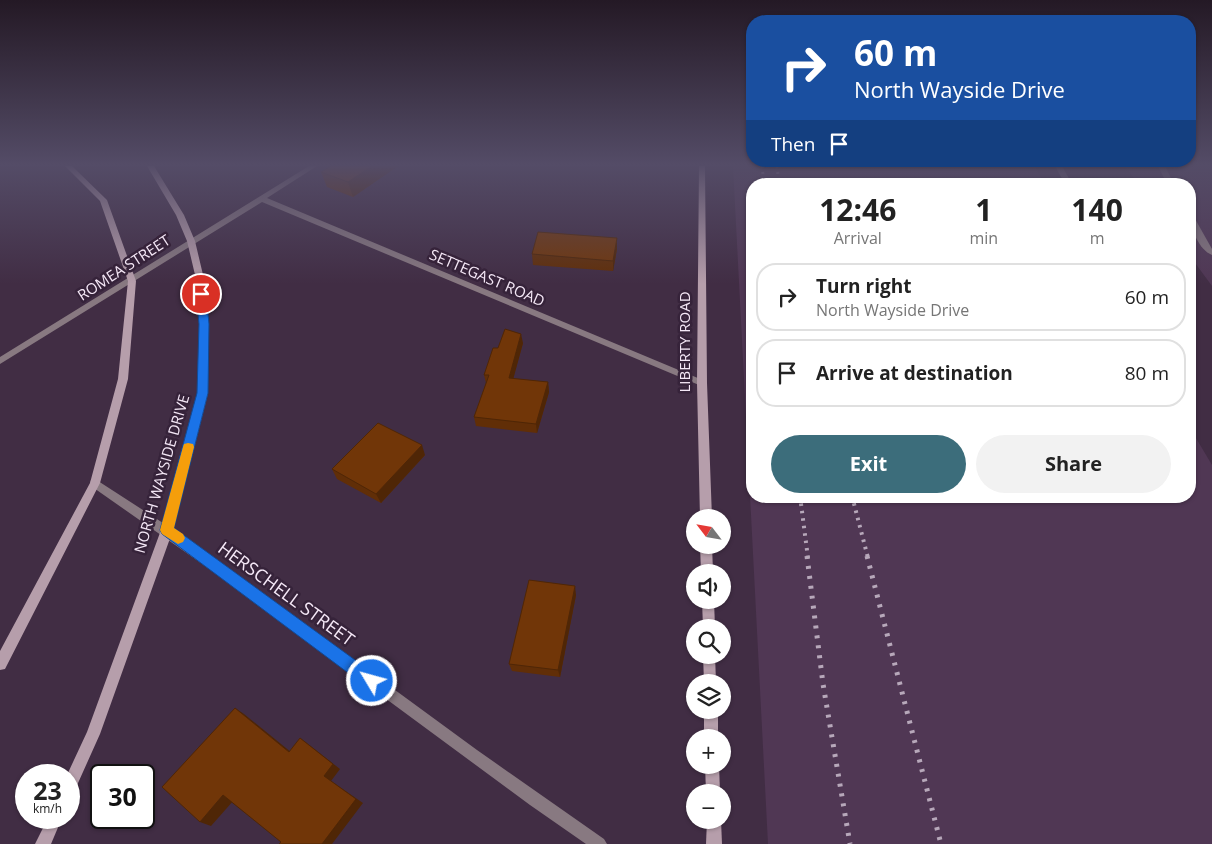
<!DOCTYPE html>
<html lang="en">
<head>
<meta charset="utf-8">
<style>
  :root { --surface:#fff; --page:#f2f2f2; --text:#222; --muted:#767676; --line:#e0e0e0; --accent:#3c6d7b }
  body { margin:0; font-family:"Open Sans",sans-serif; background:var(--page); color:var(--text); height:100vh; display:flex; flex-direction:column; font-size:19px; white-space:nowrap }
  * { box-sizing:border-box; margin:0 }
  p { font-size:16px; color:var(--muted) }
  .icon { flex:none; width:28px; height:28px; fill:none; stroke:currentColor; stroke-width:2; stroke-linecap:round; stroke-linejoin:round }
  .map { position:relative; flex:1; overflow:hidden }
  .details { position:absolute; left:746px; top:178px; width:450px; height:325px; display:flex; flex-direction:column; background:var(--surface); border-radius:20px; box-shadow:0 1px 4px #0004 }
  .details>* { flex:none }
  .guide { position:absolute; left:746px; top:15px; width:450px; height:152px; border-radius:20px; box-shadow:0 1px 4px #0004; background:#1a4fa0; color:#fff; overflow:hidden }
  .needle { width:32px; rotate:301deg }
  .buttons { position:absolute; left:686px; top:509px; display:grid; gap:10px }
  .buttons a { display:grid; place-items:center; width:45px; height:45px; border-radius:50%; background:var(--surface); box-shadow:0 1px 4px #0004; font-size:25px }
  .speed { position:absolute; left:15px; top:764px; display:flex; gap:10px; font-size:25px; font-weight:700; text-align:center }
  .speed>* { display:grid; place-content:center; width:65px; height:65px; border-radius:50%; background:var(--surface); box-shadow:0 1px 4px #0004; line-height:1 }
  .speed small { font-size:12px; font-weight:400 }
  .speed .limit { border:2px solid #111; border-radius:8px; background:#fff; color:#111 }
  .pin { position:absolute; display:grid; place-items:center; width:42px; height:42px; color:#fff; margin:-21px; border:2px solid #fff; border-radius:50%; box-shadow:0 1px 5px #0007 }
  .me { position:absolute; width:55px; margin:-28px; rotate:307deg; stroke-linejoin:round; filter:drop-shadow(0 0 4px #0008) }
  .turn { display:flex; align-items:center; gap:18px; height:105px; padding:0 25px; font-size:22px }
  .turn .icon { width:65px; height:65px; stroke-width:2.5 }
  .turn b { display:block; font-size:35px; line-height:42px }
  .then { display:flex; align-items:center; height:48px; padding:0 25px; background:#0003; gap:10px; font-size:19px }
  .eta { display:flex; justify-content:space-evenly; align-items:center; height:85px; text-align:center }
  .eta b { font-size:30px; font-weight:700; line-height:35px }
  .cta { display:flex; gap:10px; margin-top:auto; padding:10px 25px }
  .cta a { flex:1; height:58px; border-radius:30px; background:var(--accent); color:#fff; font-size:20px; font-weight:700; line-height:58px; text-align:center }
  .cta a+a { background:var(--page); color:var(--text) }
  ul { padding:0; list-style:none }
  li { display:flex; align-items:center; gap:15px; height:68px; margin:0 10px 8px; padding:0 15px; border:2px solid var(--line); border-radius:20px }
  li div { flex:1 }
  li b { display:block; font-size:19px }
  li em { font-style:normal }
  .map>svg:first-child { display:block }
  .built { fill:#503754 }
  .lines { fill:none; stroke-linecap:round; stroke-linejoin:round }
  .lane { fill:#887981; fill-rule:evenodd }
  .street { fill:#887981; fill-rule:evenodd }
  .secondary { fill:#b69eab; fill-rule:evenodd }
  .rail-far2 { stroke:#b7a8ba; stroke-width:3; stroke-dasharray:2 4; stroke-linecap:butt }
  .rail-far1 { stroke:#b7a8ba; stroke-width:4; stroke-dasharray:2.5 5; stroke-linecap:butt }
  .rail { stroke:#b7a8ba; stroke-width:5; stroke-dasharray:3 7; stroke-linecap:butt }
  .wall { fill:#612e07 }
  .shaded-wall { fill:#4f2606 }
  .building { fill:#713608; stroke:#4f2606 }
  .route { fill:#1a73e8; stroke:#114b97 }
  .slow { fill:#f59e0b }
  .labels { text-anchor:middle; stroke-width:5; stroke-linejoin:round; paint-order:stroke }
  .street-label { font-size:15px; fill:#f5e8f7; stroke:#36233a }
  .near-street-label { font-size:18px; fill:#f5e8f7; stroke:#36233a }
</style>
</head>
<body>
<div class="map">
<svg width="1212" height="844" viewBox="0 0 1212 844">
  <rect width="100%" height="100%" fill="#412d44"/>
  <g class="built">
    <path d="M733,166H1034L1045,184H752V496H1190V428L1212,465V844H768Z"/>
    <path d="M1125,166H1212V286L1190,256V184H1138Z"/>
  </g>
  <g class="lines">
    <g class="lane">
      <path d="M1055,166H1062L1072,184H1065Z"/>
      <path d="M1158,166H1165L1174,184H1167Z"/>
      <path d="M1190,215L1194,217L1212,249V255C1199,250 1190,228 1190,215Z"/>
    </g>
    <g class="street">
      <path d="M309,166H317L267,198L705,381L707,383L705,385H699L262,202L0,364V357Z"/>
      <path d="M95,479L163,523L227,567L477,750L604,839L607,844H586L530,805L218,575L91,486L90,483L91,480Z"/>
    </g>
    <g class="secondary">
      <path d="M65,166H72L107,200L136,281L128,379L100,483L5,669L0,670V651L90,483L118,379L128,281L100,201Z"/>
      <path d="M147,166H154L184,215L195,241L204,279L208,324V393L173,530L100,734L74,792L69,794V775H67L87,732L161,530L198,393L200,324L196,279L187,241L176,215Z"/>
      <path d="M699,166H705L707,383L712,518H700L697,383Z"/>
      <path d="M700,545H712L713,572H701Z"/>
      <path d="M702,600H714L715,628H703Z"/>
      <path d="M703,655H715L716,682H704Z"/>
      <rect x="704" y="710" width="14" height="28"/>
      <path d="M705,765H719L720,792H706Z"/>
      <path d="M48,818H62L51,844H35Z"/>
      <path d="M707,820H721L722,844H706Z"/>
    </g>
    <g class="rail-far2">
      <path d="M762,166L764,184"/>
      <path d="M777,166L779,184"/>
    </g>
    <g class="rail-far1">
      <path d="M800,496L808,558"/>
      <path d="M852,496L868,558"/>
    </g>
    <g class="rail">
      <path d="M807,556L823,684L850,844"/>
      <path d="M867,556L941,844"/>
    </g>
  </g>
  <g class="wall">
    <path d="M398,166L353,197L327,187L321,172Z"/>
    <path d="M617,238V249L613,271L533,265L532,254Z"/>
    <path d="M523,343L513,379L548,382L549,392L537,433L476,426L474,417L486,383L484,375Z"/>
    <path d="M425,455L381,503L337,479L332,469Z"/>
    <path d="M576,595L560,677L512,671L509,664Z"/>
  </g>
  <g class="shaded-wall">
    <path d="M372,166H398L353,197L348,182Z"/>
    <path d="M617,238V249L613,271V261Z"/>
    <path d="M521,334L523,343L511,387L509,378Z"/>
    <path d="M548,382L549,392L537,433L536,424Z"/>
    <path d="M422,445L425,455L381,503L376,494Z"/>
    <path d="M575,586L576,595L560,677L558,670Z"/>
    <path d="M235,708L244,714L297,757L289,752Z"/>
    <path d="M300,738L340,769L331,781L363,803L332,844H322L324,776Z"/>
    <path d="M223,795L234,800L211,826L200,822Z"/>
  </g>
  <g class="building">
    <path d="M331,166H372L348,182L321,172Z"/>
    <path d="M538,232L617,238L613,261L532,254Z"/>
    <path d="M505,329L521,334L509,378L548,382L536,424L474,417L489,375H484L493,348H498Z"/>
    <path d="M378,423L422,445L376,494L332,469Z"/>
    <path d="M529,580L575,586L558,670L509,664Z"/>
    <path d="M235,708L289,752L300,738L333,764L324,776L356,799L322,844H279L281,842L223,795L200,822L162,787Z"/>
  </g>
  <linearGradient id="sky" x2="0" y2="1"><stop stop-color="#241925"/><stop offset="0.58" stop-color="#544c67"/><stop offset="1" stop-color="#544c67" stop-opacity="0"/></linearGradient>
  <rect width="1212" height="284" fill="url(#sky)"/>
  <path class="route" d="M201,290L206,294L209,324L208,393L174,528L377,676L380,681L377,687L372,689L367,687L162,534L160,530L197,393L199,324L196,294Z"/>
  <path class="slow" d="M188,443L193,444L194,447L174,528L183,534L185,538L183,542L178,544L162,534L160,530L183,447L184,444Z"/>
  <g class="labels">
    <g class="street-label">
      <text transform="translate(124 268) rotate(-33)" y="5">ROMEA STREET</text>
      <text transform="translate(487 278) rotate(23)" y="5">SETTEGAST ROAD</text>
      <text transform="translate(685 342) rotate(-90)" y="5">LIBERTY ROAD</text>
      <text transform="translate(162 474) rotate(-74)" y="5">NORTH WAYSIDE DRIVE</text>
    </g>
    <g class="near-street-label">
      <text transform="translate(286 594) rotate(36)" y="6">HERSCHELL STREET</text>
    </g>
  </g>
</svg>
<div class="buttons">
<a><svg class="needle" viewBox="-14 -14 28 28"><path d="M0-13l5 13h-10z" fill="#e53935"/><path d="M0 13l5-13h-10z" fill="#767676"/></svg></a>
<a><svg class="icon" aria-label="sound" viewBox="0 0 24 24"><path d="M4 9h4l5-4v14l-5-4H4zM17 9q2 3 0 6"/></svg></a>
<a><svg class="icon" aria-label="search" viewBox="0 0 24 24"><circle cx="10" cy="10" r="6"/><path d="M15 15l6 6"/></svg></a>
<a><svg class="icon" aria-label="layers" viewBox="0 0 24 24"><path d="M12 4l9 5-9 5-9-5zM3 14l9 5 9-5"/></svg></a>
<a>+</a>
<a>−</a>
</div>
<div class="speed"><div>23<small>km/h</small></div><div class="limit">30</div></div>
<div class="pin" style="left:201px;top:294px;background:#d93025"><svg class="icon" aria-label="arrive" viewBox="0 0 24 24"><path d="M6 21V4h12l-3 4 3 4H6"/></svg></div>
<svg class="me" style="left:372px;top:681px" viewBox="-20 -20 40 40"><circle r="17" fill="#1a73e8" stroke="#fff" stroke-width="3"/><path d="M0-11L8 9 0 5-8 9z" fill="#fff"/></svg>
<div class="guide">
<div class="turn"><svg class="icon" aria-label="right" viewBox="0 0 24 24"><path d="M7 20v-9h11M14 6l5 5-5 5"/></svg><div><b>60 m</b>North Wayside Drive</div></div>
<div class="then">Then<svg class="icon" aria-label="arrive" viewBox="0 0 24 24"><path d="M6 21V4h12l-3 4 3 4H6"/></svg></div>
</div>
<section class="details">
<div class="eta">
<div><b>12:46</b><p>Arrival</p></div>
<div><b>1</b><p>min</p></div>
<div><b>140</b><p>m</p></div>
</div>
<ul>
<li><svg class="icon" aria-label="right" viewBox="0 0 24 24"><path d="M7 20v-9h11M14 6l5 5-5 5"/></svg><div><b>Turn right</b><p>North Wayside Drive</p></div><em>60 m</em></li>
<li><svg class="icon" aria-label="arrive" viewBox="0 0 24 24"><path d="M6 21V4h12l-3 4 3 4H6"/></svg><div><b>Arrive at destination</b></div><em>80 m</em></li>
</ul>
<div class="cta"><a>Exit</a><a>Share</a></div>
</section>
</div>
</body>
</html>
